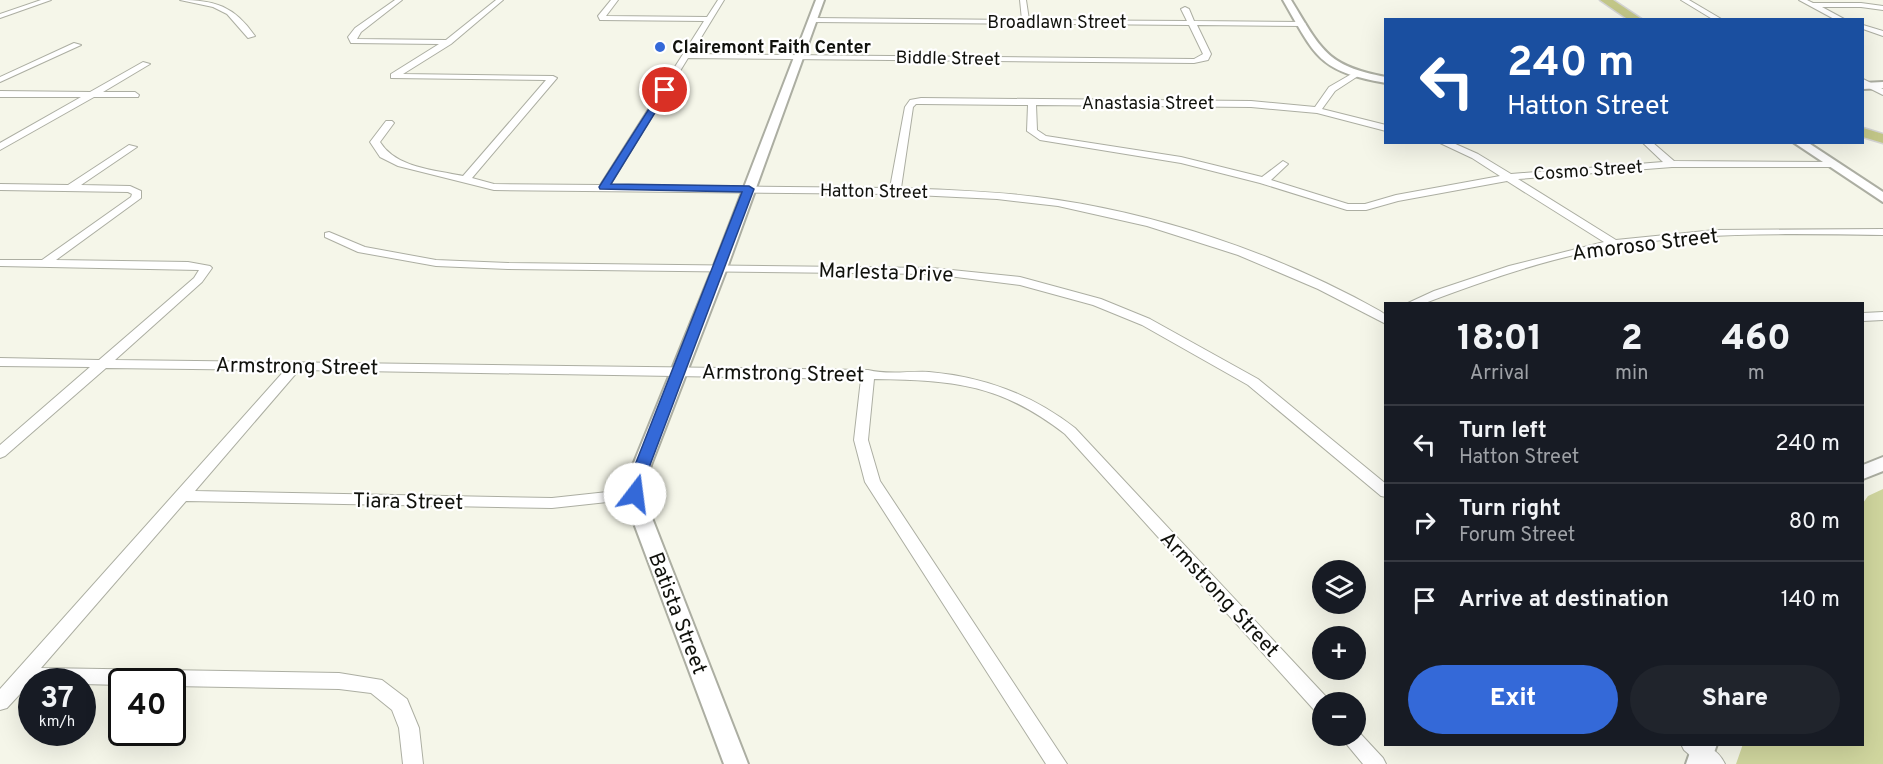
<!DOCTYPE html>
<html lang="en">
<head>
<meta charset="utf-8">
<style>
  :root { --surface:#171b24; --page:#20242c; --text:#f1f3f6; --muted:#9ea1a6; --line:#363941; --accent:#3469d8 }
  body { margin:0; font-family:Overpass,sans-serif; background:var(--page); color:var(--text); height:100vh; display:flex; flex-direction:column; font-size:22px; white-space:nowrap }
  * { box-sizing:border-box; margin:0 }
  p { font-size:20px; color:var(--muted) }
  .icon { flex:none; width:33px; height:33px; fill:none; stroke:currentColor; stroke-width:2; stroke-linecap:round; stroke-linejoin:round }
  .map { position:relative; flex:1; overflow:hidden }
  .drawer { position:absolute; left:1384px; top:302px; width:480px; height:444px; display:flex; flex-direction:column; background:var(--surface); border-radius:0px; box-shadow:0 6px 24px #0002 }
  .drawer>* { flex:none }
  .top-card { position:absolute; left:1384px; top:18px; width:480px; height:126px; border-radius:0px; box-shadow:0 6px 24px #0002; background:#1a4fa0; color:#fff; overflow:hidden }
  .controls { position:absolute; left:1312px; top:560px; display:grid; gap:12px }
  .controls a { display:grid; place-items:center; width:54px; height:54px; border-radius:50%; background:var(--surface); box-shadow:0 6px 24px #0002; font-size:30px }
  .speed { position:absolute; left:18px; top:668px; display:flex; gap:12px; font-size:30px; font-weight:700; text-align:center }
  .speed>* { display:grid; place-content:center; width:78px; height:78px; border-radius:50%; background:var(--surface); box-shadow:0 6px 24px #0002; line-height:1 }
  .speed small { font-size:15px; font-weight:400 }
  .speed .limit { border:3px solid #111; border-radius:9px; background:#fff; color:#111 }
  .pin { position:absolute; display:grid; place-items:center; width:51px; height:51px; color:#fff; margin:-26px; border:3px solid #fff; border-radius:50%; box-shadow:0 2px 6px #0007 }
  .me { position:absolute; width:66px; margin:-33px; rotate:15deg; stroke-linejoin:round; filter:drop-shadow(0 0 4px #0008) }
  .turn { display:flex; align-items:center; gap:21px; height:126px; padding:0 24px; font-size:27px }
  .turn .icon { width:78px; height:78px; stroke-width:2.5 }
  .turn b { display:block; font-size:42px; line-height:51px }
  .eta { display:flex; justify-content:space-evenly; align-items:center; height:102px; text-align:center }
  .eta b { font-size:36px; font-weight:800; line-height:42px }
  .cta { display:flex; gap:12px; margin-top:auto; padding:12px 24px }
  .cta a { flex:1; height:69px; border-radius:36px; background:var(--accent); color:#fff; font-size:24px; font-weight:800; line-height:69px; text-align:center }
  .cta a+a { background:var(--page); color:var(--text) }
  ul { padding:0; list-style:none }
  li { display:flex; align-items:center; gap:18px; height:78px; padding:0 24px; border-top:2px solid var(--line) }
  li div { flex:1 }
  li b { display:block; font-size:22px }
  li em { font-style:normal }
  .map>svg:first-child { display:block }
  .green { fill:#d0d69e }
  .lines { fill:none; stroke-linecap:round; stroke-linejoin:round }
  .minor-casing { stroke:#acaea2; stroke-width:2 }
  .tertiary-casing { stroke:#acaea2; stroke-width:4 }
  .primary-casing { stroke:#d4d4d3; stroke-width:3 }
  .minor { fill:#fff; fill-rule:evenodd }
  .tertiary { fill:#fff; fill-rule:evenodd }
  .primary { fill:#c3c788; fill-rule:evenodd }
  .route { fill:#3469d8; stroke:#22448c; stroke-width:1.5 }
  .poi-dot { fill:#3469d8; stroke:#fff; stroke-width:2 }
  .labels { text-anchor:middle; stroke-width:4.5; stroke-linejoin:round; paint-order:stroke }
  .far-street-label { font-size:18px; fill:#11120d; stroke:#fff }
  .far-poi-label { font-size:18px; font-weight:bold; fill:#11120d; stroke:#fff; text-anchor:start }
  .street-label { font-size:21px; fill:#11120d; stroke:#fff }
</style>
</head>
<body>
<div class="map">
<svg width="1883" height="764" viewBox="0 0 1883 764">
  <rect width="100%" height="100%" fill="#f5f6e9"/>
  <path class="green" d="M1883,489V764H1736L1743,744H1863V503L1868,496Z"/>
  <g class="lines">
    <g class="minor-casing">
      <g id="minor">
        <path d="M41,0H51L0,18V14Z"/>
        <path d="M180,0C215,0 234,6 255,36L248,38L227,14L213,7Z"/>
        <path d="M395,0H402L361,32L357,39L446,40L496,0H503L451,44L403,74L553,76L557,78L472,178L494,184L600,185L704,21L600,20L598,16L611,0H618L606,16L707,17L718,0H724L691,54L1194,59L1203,54L1189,25L813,22L809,20L813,18L1022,20L1020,0H1026L1029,20L1187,21L1181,9L1185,7L1189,9L1194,21L1302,22L1306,24L1302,26L1197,25L1211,54L1208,60L1194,63L688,58L610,185L890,188L905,107L910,100L921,98L1251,101L1315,107L1329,87L1355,72H1358V76L1335,91L1322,109L1386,125V131L1317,113L1251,107L1036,105L1037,130L1046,136L1181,157L1262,177L1283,161L1288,164L1271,180L1348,204H1365L1396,195L1500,176L1472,158L1438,142H1451L1478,154L1511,174L1663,162L1642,142H1652L1674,161L1832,162L1837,165L1835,167H1672L1518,179L1616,240L1715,230L1883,229V235C1793,234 1702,231 1613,247C1549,258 1486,280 1425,303H1408L1434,291L1509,266L1604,242L1507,181L1398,201L1366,210H1347L1260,183L1181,163L1040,140L1027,131L1028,105L921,104H916L913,107L901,188C946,190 992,191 1037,197C1155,212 1277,253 1380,311L1386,315V324L1318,289L1238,255L1147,226L1058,206L997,199L895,194L494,190L398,166L380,157L370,142L386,121H392L394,123L380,142C396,168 435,170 463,176L546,80L391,78V74L439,44L351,43L348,37L355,28Z"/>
        <path d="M1681,0H1689L1723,20H1714Z"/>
        <path d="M1799,0H1807L1813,3H1861L1883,6V10L1861,7H1822L1846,20H1836Z"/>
        <path d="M1863,25L1883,31V36L1863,29Z"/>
        <path d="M74,43L81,45L0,82V77Z"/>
        <path d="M143,62L150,64L103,92H135L139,95L138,97H94L0,150V143L81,97H0V91L90,92Z"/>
        <path d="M1863,79L1883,89V95L1863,85Z"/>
        <path d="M129,145L137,147L81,185L130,186L141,191V198L56,260L188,262L210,266L212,268L202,282L115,360L868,370C887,375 909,371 929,372C984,377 1031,394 1075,428L1331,702H1323V714L1316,712L1065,434C1001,384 953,380 874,379L868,440L880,481L1067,764H1046L865,482L854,440L861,379L299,370L195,491L552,498L635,489L640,490L643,494L640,498L635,499L552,508L186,501L41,668L339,673L382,680L407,699L419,728L423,764H403L399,728L392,710L371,693L339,689L172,686V681H122V685L82,684V681H32L7,708L0,710V689L285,370L106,368L5,456L0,458V445L90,367L0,366V358L99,360L194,278L199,270L0,266V260H42L131,197L132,194L128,192L0,190V184L68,185Z"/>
        <path d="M329,232L365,247L436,260L508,263L932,268L1020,277L1101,299L1150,319L1258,379L1386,484V497L1381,496L1248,385L1142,325L1093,305L1020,285L932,274L508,269L436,266L358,252L325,237V233Z"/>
        <path d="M1883,312V320L1863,321V313Z"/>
        <path d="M1356,729L1383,758L1386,764H1363L1339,735H1356Z"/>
        <path d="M1681,744C1700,744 1716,745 1725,764H1700L1684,750Z"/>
      </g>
    </g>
    <g class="tertiary-casing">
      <g id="tertiary">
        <path d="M816,0H824L727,268L651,465L644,494L652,518L748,764H724L632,518L626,494L633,465L713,268Z"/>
        <path d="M1283,0H1291C1321,49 1326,66 1386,77V83C1318,71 1316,57 1283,0Z"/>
        <path d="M1883,82V88L1863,89V83Z"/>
        <path d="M1793,142H1807L1883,192V202Z"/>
        <path d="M1883,457V471L1863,479V465Z"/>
        <path d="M1693,744H1717L1710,764H1686Z"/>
      </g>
    </g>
    <g class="primary-casing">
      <g id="primary">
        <path d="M1600,0H1613L1643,20H1629Z"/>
        <path d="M1863,128L1883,134V143L1863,137Z"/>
      </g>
    </g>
    <use href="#minor" class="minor"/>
    <use href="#tertiary" class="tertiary"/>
    <use href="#primary" class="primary"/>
  </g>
  <path class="route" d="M665,87L669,90L611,184L749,186L754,189L650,465L643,494L640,497H629L627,494L635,465L742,192L600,189L599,187L661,90Z"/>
  <circle class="poi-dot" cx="660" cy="47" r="6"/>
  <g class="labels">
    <g class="far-street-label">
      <text x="1057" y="28">Broadlawn Street</text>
      <text transform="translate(948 58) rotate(1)" y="6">Biddle Street</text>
      <text x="1148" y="109">Anastasia Street</text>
      <text transform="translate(1588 170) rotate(-4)" y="6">Cosmo Street</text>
      <text transform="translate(874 191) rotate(1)" y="6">Hatton Street</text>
    </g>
    <g class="far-poi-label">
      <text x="672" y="53">Clairemont Faith Center</text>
    </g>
    <g class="street-label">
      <text transform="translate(1645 244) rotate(-7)" y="7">Amoroso Street</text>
      <text transform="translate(886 272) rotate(2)" y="7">Marlesta Drive</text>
      <text transform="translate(297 366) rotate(1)" y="7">Armstrong Street</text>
      <text transform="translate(783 373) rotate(1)" y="7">Armstrong Street</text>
      <text transform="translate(408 501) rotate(1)" y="7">Tiara Street</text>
      <text transform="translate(1220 594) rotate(47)" y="7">Armstrong Street</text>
      <text transform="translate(678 613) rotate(69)" y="7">Batista Street</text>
    </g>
  </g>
</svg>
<div class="controls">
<a><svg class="icon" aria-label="layers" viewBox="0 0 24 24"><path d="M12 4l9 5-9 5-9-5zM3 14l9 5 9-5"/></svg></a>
<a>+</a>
<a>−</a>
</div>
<div class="speed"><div>37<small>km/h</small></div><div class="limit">40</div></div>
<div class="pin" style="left:665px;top:90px;background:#d93025"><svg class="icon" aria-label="arrive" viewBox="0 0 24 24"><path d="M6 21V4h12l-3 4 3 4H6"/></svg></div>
<svg class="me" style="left:635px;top:494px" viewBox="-20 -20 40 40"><circle r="19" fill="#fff"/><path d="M0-13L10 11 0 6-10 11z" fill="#3469d8"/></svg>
<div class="top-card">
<div class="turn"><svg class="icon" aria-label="left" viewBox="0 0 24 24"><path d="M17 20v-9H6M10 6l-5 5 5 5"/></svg><div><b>240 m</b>Hatton Street</div></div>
</div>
<section class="drawer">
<div class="eta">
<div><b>18:01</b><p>Arrival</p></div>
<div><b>2</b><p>min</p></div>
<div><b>460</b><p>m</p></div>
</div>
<ul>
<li><svg class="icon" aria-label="left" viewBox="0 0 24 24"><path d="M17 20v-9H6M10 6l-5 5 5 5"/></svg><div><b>Turn left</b><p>Hatton Street</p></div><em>240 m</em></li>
<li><svg class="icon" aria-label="right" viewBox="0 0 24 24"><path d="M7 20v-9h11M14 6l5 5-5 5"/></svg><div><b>Turn right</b><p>Forum Street</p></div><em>80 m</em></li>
<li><svg class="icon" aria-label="arrive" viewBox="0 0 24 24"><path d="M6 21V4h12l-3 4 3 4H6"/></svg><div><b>Arrive at destination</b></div><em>140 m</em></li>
</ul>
<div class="cta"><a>Exit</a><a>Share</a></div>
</section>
</div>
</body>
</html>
